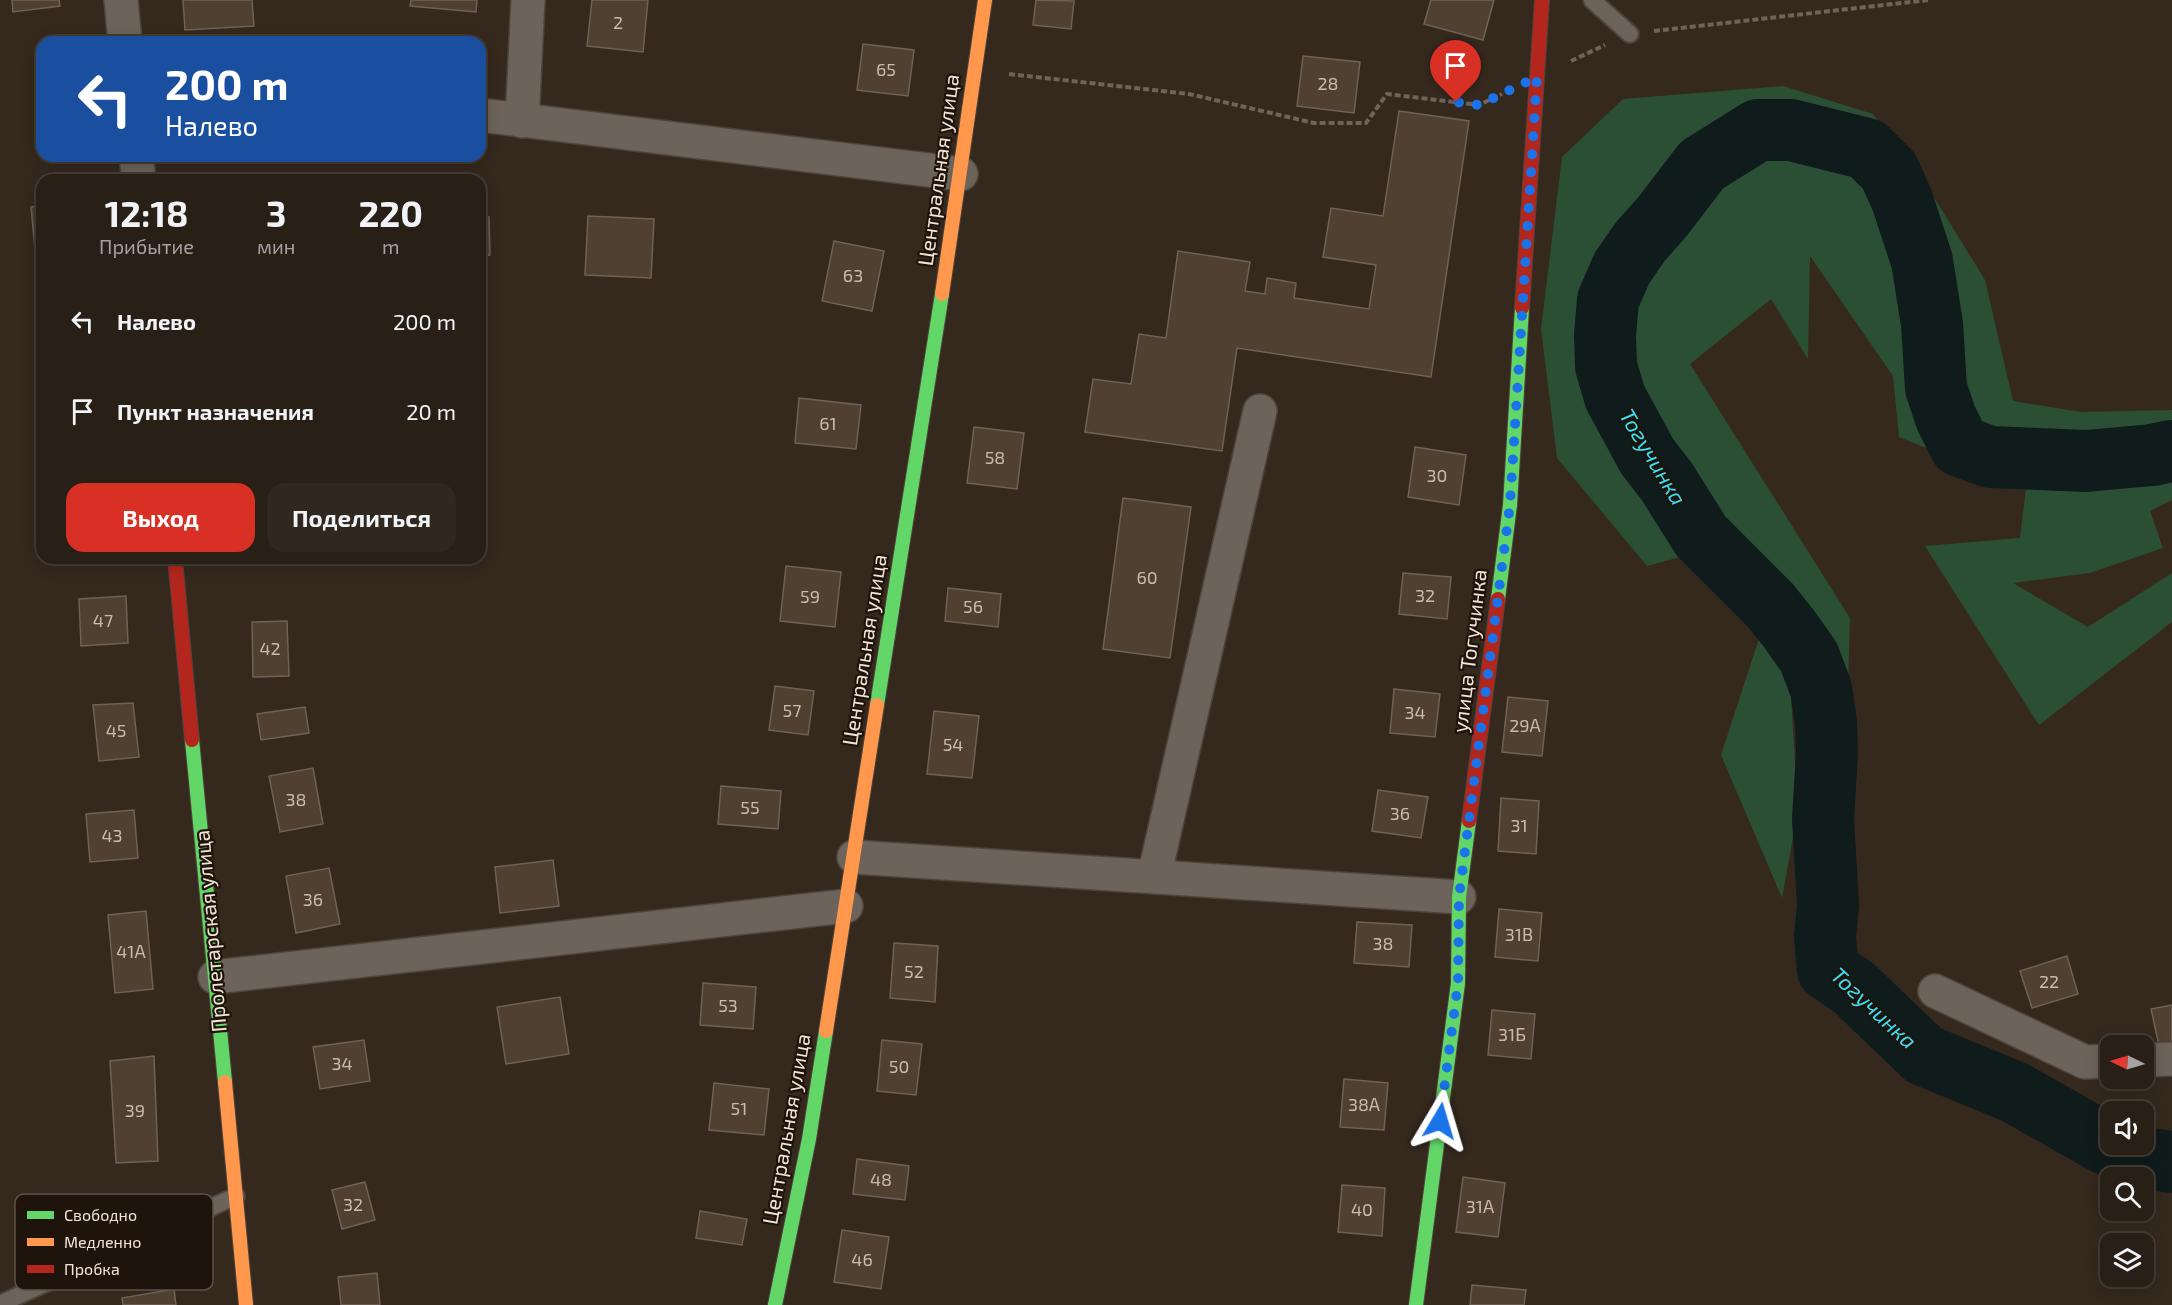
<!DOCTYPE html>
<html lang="ru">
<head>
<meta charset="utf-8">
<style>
  :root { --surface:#281f16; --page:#30271f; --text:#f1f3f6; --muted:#a5a2a1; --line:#443d35; --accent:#d93025 }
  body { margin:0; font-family:"Exo 2",sans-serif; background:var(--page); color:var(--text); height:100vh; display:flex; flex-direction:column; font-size:22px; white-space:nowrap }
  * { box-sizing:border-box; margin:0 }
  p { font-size:20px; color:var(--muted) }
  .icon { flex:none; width:33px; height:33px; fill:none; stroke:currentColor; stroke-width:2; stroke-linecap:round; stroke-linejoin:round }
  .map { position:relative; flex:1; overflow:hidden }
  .side { position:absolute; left:36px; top:174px; width:450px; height:390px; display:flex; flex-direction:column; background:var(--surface); border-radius:18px; box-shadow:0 3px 15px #0003,0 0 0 2px var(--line) }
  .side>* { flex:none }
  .banner { position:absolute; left:36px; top:36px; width:450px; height:126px; border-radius:18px; box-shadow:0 3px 15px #0003,0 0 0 2px var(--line); background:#1a4fa0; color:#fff; overflow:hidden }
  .needle { width:39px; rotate:275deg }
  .tools { position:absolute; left:2100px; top:1035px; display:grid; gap:12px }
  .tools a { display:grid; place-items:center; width:54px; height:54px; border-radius:12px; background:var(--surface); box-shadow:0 3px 15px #0003,0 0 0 2px var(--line); font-size:30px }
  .pin { position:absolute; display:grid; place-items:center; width:51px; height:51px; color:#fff; margin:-62px -26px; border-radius:50% 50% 50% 0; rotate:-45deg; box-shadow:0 0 6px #0007 }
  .pin .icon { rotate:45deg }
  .me { position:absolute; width:66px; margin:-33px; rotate:7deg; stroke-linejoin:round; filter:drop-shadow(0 0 4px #0008) }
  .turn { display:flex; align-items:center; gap:21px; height:126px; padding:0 30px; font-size:27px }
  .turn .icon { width:78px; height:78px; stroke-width:2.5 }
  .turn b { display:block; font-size:42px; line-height:51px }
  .eta { display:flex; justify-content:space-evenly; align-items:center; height:102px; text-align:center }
  .eta b { font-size:36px; font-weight:700; line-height:42px }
  .action { display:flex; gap:12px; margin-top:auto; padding:12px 30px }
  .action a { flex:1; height:69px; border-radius:18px; background:var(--accent); color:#fff; font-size:24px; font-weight:700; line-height:69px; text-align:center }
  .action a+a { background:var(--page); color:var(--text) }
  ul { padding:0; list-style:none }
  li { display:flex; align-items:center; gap:18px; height:90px; padding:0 30px }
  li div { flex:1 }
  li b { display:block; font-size:22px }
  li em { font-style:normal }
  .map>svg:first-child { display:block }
  .green { fill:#2b4f34 }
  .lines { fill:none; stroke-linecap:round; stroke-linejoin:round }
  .river { stroke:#101b1c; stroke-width:62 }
  .building { fill:#50402f; stroke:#6d6258; stroke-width:1.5 }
  .lane-casing { stroke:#4f443b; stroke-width:20 }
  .street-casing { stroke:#4f443b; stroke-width:36 }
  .fast-casing { stroke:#4f443b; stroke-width:16 }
  .slow-casing { stroke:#4f443b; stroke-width:16 }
  .jam-casing { stroke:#4f443b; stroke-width:16 }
  .path { stroke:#6d645c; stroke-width:4; stroke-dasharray:6 3; stroke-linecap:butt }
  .lane { stroke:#6c635a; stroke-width:16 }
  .street { stroke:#6c635a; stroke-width:33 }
  .fast { stroke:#63d668; stroke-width:14 }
  .slow { stroke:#ff974d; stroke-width:14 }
  .jam { stroke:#b3261e; stroke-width:14 }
  .route { stroke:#1a73e8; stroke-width:10; stroke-dasharray:0 18 }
  .labels { text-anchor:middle; stroke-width:4.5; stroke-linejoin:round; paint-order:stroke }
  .number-label { font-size:18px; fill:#cabbad }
  .street-label { font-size:21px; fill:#f2e4d7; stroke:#1e140b }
  .water-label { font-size:22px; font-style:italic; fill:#3cdef4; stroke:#1e140b }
  .key { fill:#1e140b; stroke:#5e5248; stroke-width:1.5 }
  .key-label { font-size:16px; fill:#f2e4d7 }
</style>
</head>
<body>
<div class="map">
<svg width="2172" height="1305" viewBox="0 0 2172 1305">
  <rect width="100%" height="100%" fill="#35291e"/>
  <path class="green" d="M1783,86L1873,114L1935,199L1985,280L2013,401L2081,412L2172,410V500L2150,511L2163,548L2090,573L2013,583L2088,627L2172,573V622L2039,725L1925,546L2020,538L2026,488L1899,437L1893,376L1810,256L1808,359L1771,299L1690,364L1850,618L1847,722L1805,627L1789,665L1798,810L1782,898L1721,755L1770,605L1688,555L1647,566L1557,458L1541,329L1562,157L1623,99Z"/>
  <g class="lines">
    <path class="river" d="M2172,451L2152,455L2086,461L1990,457L1960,446L1946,418L1936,388L1932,324L1922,261L1902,200L1889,171L1867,149L1791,130H1758L1702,165L1663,216L1640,242L1622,268L1608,300L1605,335L1606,366L1615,397L1647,456L1667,482L1701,536L1770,605L1790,630L1809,657L1821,689L1826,722L1827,753L1823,819L1828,905L1825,937L1828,970L1854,988L1924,1055L2014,1092L2106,1144L2137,1157L2172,1162"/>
  </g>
  <g class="building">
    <path d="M12,0H59L60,6L13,12Z"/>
    <path d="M183,0H252L254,26L185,30Z"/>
    <path d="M411,0H477L476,12L410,6Z"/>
    <path d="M592,0H648L643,52L587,46Z"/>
    <path d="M1036,0L1074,1L1071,29L1033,25Z"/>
    <path d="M1431,0H1494L1483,40L1424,24Z"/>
    <path d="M863,44L914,50L908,96L857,90Z"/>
    <path d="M1303,56L1360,62L1354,113L1297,106Z"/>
    <path d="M1399,111L1469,121L1431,377L1237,348L1222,451L1085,432L1093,379L1131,384L1139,334L1166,338L1178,251L1250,262L1245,291L1265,294L1267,278L1296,283L1294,298L1369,309L1376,265L1323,257L1331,208L1383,216Z"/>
    <path d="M42,205V258L36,259L31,207Z"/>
    <path d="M588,216L654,219L651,278L585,275Z"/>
    <path d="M480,217H489L490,255H480Z"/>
    <path d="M834,241L884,251L872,311L822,301Z"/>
    <path d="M799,398L861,405L856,449L795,443Z"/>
    <path d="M974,427L1024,433L1017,489L967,483Z"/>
    <path d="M1415,447L1466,455L1459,505L1408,497Z"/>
    <path d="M1123,498L1191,507L1170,658L1103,649Z"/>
    <path d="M786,566L841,572L835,627L780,621Z"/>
    <path d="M1403,573L1451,577L1447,619L1399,614Z"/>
    <path d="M948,588L1001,594L998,627L945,621Z"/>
    <path d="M126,596L128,643L81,646L79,599Z"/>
    <path d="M287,621L289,676L253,677L252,622Z"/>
    <path d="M775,686L814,691L808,735L769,730Z"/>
    <path d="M1394,689L1440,694L1435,737L1390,733Z"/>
    <path d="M1508,697L1548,701L1542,756L1502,752Z"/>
    <path d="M133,703L139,757L99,761L93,705Z"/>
    <path d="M305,707L309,733L261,740L257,714Z"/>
    <path d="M934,711L979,716L972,778L927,774Z"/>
    <path d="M313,768L323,824L280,832L269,776Z"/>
    <path d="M721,786L781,791L778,829L718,824Z"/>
    <path d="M1378,790L1428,797L1421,838L1372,831Z"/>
    <path d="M1501,798L1539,801L1536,854L1498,851Z"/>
    <path d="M134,810L138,858L90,862L86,814Z"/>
    <path d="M553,860L559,906L500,913L495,867Z"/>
    <path d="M329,868L340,924L296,933L286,876Z"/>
    <path d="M1499,909L1542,913L1538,961L1495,957Z"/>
    <path d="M146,911L153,989L115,993L108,915Z"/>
    <path d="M1357,922L1412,925L1409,967L1354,963Z"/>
    <path d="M894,943L938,946L935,1002L890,998Z"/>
    <path d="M2067,956L2078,994L2032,1008L2020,971Z"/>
    <path d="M703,983L756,987L753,1029L700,1025Z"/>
    <path d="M560,997L569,1054L506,1064L497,1007Z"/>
    <path d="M2172,1005V1048L2160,1050L2151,1009Z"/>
    <path d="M1492,1010L1535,1014L1531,1059L1488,1055Z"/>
    <path d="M364,1040L370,1081L320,1089L313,1047Z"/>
    <path d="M882,1040L922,1044L916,1095L877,1091Z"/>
    <path d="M154,1056L158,1161L116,1163L110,1061Z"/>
    <path d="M1344,1079L1388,1083L1384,1130L1340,1127Z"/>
    <path d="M714,1083L769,1089L764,1135L709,1130Z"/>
    <path d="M857,1159L909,1166L905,1200L853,1194Z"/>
    <path d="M1463,1177L1505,1183L1498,1237L1456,1232Z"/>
    <path d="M365,1182L375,1220L342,1229L332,1190Z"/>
    <path d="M1342,1185L1385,1188L1382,1236L1338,1232Z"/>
    <path d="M700,1211L747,1219L742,1245L696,1238Z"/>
    <path d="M842,1230L889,1237L881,1289L834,1282Z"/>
    <path d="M377,1273L380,1305H341L338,1277Z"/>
    <path d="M1472,1285L1526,1290L1524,1305H1470Z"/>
    <path d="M174,1289L176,1305H123L122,1298Z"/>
  </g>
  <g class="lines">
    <g class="lane-casing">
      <g id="lane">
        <path d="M1592,0L1630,34"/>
        <path d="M0,1304L236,1196"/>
      </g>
    </g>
    <g class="street-casing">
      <g id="street">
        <path d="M121,0L125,42"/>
        <path d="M480,115L961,174"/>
        <path d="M522,121L528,0"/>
        <path d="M136,156L139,180"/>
        <path d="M854,857L1459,897"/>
        <path d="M1154,877L1260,411"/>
        <path d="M215,977L846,906"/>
        <path d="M1935,991L2085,1062L2110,1061"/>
        <path d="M2144,1060L2172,1059"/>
      </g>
    </g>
    <g class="fast-casing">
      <g id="fast">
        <path d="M1498,599L1510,505L1522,308"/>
        <path d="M877,705L942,294"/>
        <path d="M192,740L225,1082"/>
        <path d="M775,1305L809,1139L826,1031"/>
        <path d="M1416,1305L1458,983L1459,897L1469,821"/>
      </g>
    </g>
    <g class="slow-casing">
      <g id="slow">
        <path d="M942,294L985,0"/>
        <path d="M826,1031L877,705"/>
        <path d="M225,1082L246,1305"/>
      </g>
    </g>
    <g class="jam-casing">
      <g id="jam">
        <path d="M1522,308L1542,0"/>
        <path d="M175,558L192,740"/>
        <path d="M1469,821L1498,599"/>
      </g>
    </g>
    <g class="path">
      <path d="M1654,31L1928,0"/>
      <path d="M1571,61L1605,45"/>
      <path d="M1009,74L1189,94L1314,123H1366L1387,94L1479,105L1502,94"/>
    </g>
    <use href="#lane" class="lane"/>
    <use href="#street" class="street"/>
    <use href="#fast" class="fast"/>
    <use href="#slow" class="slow"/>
    <use href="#jam" class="jam"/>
  </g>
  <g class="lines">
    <path class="route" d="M1440,1121L1458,983L1459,897L1510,505L1537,77L1479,105L1456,102"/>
  </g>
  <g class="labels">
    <g class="number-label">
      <text x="618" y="29">2</text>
      <text x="886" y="76">65</text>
      <text x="1328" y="90">28</text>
      <text x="853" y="282">63</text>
      <text x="828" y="430">61</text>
      <text x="995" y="464">58</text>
      <text x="1437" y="482">30</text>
      <text x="1147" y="584">60</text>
      <text x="1425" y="602">32</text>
      <text x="810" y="603">59</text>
      <text x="973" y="613">56</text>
      <text x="103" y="627">47</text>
      <text x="270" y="655">42</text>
      <text x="792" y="717">57</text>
      <text x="1415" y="719">34</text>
      <text x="1525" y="732">29А</text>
      <text x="116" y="737">45</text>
      <text x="953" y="751">54</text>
      <text x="296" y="806">38</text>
      <text x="750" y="814">55</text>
      <text x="1400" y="820">36</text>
      <text x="1519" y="832">31</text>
      <text x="112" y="842">43</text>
      <text x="313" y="906">36</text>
      <text x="1519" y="941">31В</text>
      <text x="1383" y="950">38</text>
      <text x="131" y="958">41А</text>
      <text x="914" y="978">52</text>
      <text x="2049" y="988">22</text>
      <text x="728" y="1012">53</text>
      <text x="1512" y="1041">31Б</text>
      <text x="342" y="1070">34</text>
      <text x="899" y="1073">50</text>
      <text x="1364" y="1111">38А</text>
      <text x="739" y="1115">51</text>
      <text x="135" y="1117">39</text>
      <text x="881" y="1186">48</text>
      <text x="353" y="1211">32</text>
      <text x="1480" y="1213">31А</text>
      <text x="1362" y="1216">40</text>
      <text x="862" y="1266">46</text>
    </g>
    <g class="street-label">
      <text transform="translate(939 170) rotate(-82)" y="7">Центральная улица</text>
      <text transform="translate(865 650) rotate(-81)" y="7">Центральная улица</text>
      <text transform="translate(1470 651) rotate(-83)" y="7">улица Тогучинка</text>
      <text transform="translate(211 931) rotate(-95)" y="7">Пролетарская улица</text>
      <text transform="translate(787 1129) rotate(-80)" y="7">Центральная улица</text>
    </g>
    <g class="water-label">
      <text transform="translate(1653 457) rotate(59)" y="8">Тогучинка</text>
      <text transform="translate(1874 1008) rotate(43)" y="8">Тогучинка</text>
    </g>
  </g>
  <rect x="15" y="1194" width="198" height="96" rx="9" class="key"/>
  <rect x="27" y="1211" width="27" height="8" fill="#63d668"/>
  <rect x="27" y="1238" width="27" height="8" fill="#ff974d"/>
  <rect x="27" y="1265" width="27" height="8" fill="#b3261e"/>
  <g class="key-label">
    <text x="64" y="1221">Свободно</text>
    <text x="64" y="1248">Медленно</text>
    <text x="64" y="1275">Пробка</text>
  </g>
</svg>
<div class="tools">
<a><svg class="needle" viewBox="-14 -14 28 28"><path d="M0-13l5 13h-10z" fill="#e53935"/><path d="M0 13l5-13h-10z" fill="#a5a2a1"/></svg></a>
<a><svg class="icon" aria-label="sound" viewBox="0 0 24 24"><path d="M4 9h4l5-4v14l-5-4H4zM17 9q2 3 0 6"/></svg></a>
<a><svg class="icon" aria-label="search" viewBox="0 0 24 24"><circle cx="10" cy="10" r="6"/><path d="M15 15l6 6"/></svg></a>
<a><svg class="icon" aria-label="layers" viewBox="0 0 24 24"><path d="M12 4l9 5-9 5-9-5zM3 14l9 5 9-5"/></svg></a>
</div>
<div class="pin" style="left:1456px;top:102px;background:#d93025"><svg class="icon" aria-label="arrive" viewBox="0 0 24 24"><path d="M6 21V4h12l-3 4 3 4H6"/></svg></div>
<svg class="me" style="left:1440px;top:1121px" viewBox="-20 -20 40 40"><path d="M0-17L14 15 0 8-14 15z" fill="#1a73e8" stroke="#fff" stroke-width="4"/></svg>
<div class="banner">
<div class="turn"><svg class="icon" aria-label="left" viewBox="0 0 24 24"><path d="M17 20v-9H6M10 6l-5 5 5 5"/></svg><div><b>200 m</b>Налево</div></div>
</div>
<section class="side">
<div class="eta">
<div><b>12:18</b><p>Прибытие</p></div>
<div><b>3</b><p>мин</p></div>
<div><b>220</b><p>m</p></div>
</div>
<ul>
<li><svg class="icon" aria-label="left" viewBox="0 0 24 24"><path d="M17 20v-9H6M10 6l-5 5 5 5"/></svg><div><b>Налево</b></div><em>200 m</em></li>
<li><svg class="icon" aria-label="arrive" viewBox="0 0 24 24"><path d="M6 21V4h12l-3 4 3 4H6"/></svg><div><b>Пункт назначения</b></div><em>20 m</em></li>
</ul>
<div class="action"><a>Выход</a><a>Поделиться</a></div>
</section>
</div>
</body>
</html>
